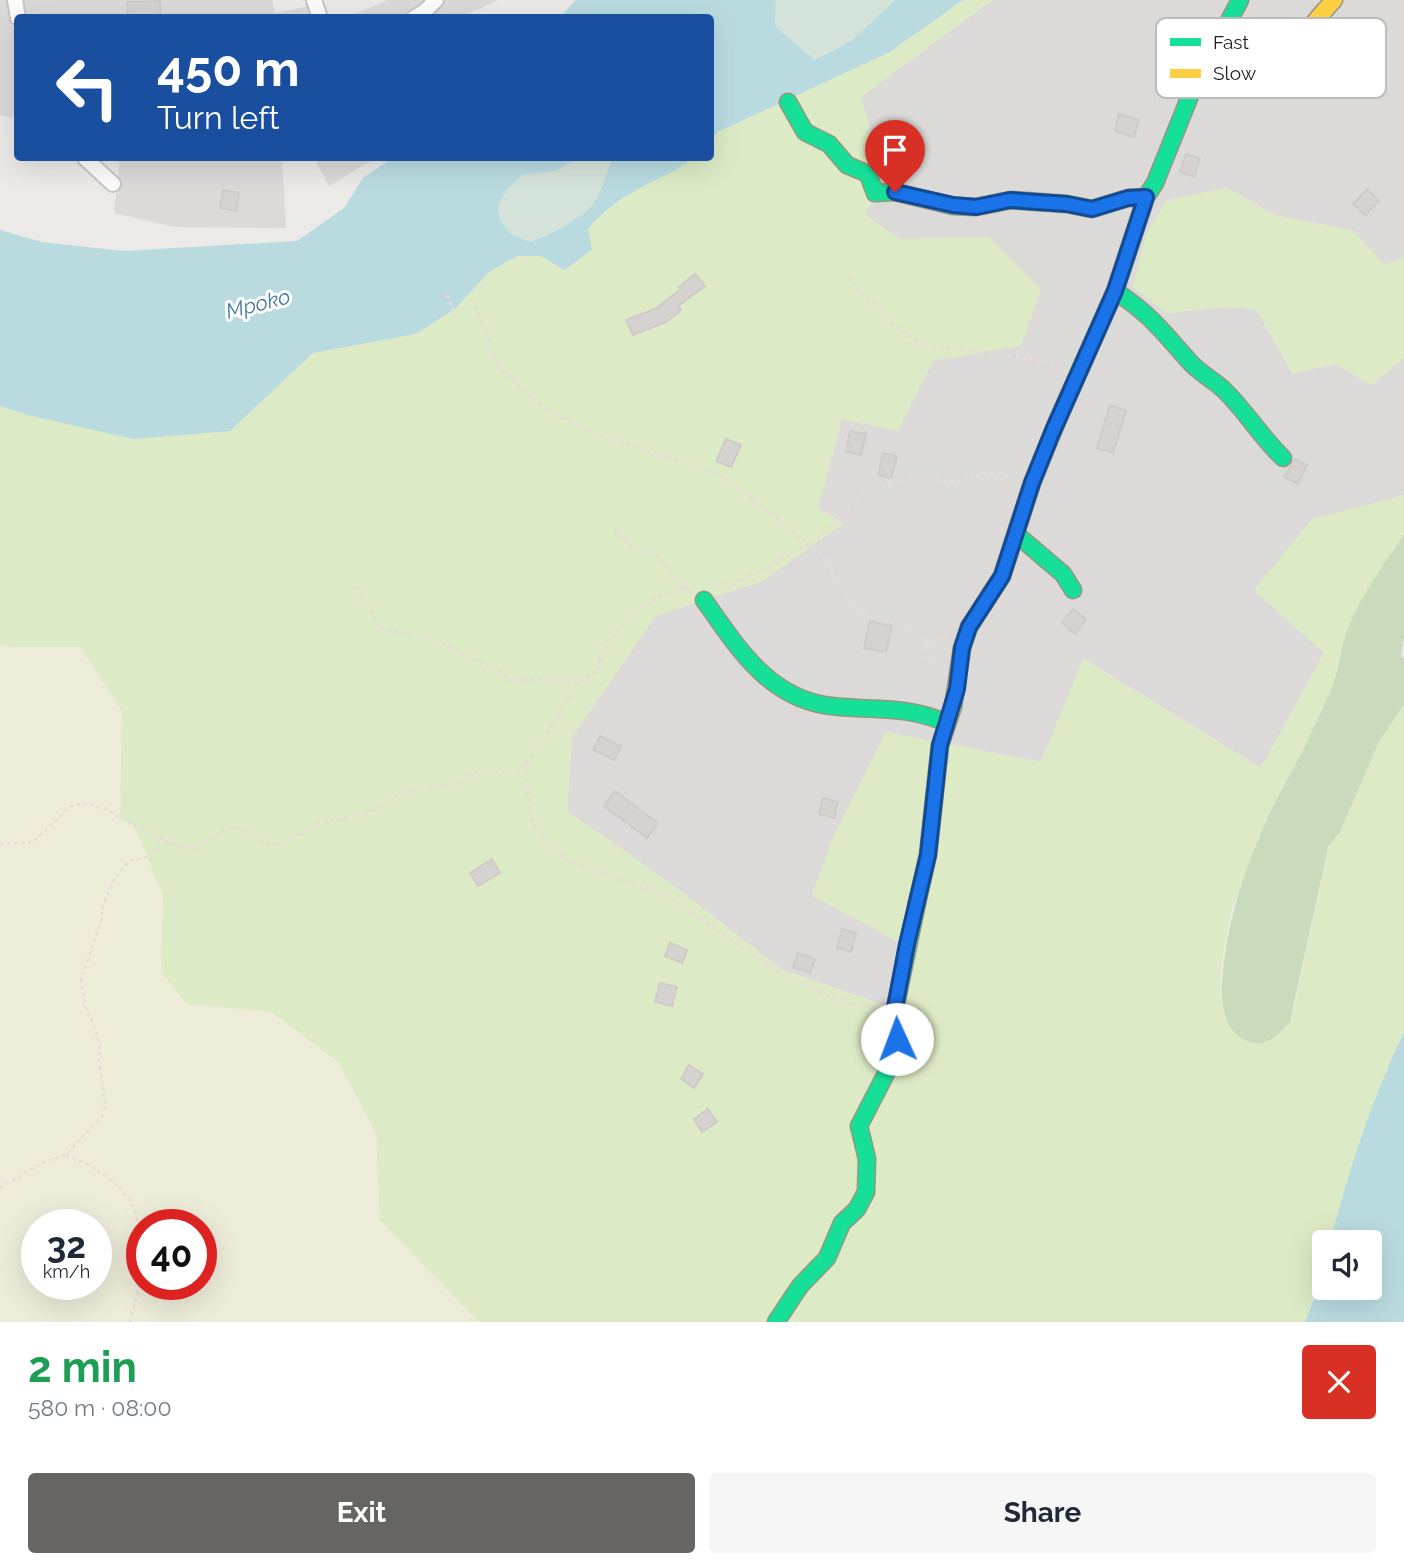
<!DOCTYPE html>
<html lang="en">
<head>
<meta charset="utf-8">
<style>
  :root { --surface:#fff; --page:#f6f6f7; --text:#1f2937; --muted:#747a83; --accent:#666564 }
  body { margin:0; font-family:Raleway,sans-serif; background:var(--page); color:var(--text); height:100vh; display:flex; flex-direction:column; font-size:26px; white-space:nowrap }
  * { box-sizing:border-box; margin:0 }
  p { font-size:23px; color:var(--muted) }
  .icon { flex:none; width:38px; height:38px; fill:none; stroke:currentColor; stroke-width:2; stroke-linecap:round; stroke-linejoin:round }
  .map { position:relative; height:1322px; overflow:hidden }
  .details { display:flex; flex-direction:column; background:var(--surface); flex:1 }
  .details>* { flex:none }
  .hud { position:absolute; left:14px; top:14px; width:700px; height:147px; border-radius:7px; box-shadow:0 7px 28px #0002; background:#1a4fa0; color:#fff; overflow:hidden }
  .controls { position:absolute; left:1312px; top:1230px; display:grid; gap:14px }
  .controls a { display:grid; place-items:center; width:70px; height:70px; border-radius:7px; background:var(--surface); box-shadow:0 7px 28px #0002; font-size:35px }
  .speed { position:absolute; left:21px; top:1209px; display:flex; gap:14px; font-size:35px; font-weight:700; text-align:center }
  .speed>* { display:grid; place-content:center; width:91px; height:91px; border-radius:50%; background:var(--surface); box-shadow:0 7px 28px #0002; line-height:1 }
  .speed small { font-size:18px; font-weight:400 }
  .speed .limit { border:10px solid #d22; background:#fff; color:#111 }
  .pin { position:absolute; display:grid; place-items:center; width:60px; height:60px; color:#fff; margin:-72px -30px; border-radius:50% 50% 50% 0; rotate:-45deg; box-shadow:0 0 7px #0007 }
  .pin .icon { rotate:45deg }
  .me { position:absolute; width:77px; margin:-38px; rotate:358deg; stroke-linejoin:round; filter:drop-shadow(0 0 5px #0008) }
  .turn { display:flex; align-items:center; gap:24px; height:147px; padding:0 28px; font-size:32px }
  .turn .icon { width:91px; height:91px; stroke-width:2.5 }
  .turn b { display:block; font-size:49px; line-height:60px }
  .round { display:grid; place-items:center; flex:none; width:74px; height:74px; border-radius:7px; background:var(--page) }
  .overview { display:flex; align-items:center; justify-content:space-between; height:119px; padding:0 28px }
  h1 { font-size:42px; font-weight:700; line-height:52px; color:#1e9e55 }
  .action { display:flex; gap:14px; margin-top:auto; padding:14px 28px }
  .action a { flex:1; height:80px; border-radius:7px; background:var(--accent); color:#fff; font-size:28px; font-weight:700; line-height:80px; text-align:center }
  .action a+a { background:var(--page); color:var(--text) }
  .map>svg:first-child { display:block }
  .residential { fill:#dbdad8 }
  .farmland { fill:#edecd9; fill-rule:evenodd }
  .grass { fill:#dceac5 }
  .forest { fill:#c9dbbc }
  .wetland { fill:#d4e3d9 }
  .water { fill:#b9dbe0 }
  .building { fill:#d5d2cf; stroke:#cfcbc8; stroke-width:2 }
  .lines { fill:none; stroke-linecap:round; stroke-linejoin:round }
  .street-casing { stroke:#c5c4c3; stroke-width:18 }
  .fast-casing { stroke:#96967e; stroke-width:19 }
  .slow-casing { stroke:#96967e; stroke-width:19 }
  .path { stroke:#ead9d9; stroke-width:2.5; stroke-dasharray:3.5 3.5; stroke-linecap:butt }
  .street { stroke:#fcfcfb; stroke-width:14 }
  .fast { stroke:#16e098; stroke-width:16 }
  .slow { stroke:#ffcf43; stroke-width:16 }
  .route-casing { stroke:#114b97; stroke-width:18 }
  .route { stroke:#1a73e8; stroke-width:12 }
  .labels { text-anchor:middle; stroke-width:6; stroke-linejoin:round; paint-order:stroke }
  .water-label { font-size:21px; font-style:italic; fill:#43799e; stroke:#fff }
  .key { fill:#fff; stroke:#bcbcbc; stroke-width:2 }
  .key-label { font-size:19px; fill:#1e1e1e }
</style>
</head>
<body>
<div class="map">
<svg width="1404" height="1322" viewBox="0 0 1404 1322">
  <rect width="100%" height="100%" fill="#eceae7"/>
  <g class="residential">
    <path d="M0,0H272L275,13L320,4L326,17L18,18L17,106L12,119L0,115Z"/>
    <path d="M388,0H498L461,17L345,18Z"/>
    <path d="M992,0H1404V256L1385,265L1352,230L1277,216L1226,188L1167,313L1227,307L1256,309L1292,373L1337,364L1371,385L1404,358V495L1324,653L1261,768L1084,659L1041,762L886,732L833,838L812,895L903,944L889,1007L781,969L673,885L567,811L572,737L656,615L842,523L818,508L842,419L897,430L933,361L989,238L899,239L865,215L884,176L860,97Z"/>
    <path d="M120,158H282L286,228L174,227L114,213Z"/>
    <path d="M317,158H376L329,186L317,164Z"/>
  </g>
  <path class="farmland" d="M0,645L12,647H80L122,712L120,818L135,827L163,895L161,972L187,1004L272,1012L338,1062L376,1133L380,1220L479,1322H0ZM37,1225H96V1284H37ZM142,1225H201V1284H142Z"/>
  <g class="grass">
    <path d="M963,0H992L861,97L884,176L865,215L899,239L989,237L1041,289L1021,346L933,361L898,431L842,419L818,508L843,524L763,581L656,616L572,737L567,811L673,885L781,969L888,1007L903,944L812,896L833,838L886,732L1041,762L1083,659L1261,768L1324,653L1254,590L1312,519L1404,495V534L1368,591L1349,626L1333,686L1234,903C1226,933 1213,992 1227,1022C1239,1049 1272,1047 1288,1024C1292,1019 1293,1011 1295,1004L1328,847L1340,832L1379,742L1404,704V1032C1371,1100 1350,1170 1330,1242H1325C1325,1272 1313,1294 1305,1322H479L380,1220L376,1133L338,1062L272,1012L187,1004L161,972L163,895L135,827L120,818L122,711L80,647H12L0,645V406L28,415L230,431L313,353L416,334L456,308L489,272L517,256H541L588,229L599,216L637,189L683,166L692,158H710L711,139L718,132L890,52Z"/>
    <path d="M1227,188L1277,216L1352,230L1385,265L1404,256V358L1371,385L1337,364L1292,373L1256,309L1227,307L1167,313L1133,287L1146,234L1167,200Z"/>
  </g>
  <path class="forest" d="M1404,534V637L1401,656L1404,659V704L1379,742L1340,832L1328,847L1290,1022C1281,1032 1269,1045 1255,1043C1226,1038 1221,1010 1222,985C1225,928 1242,877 1264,826C1278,793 1298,763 1312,731C1319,716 1326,702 1332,687C1340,667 1341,645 1349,626C1362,593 1385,564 1404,534Z"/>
  <g class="wetland">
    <path d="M776,0H895L851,41L815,60L775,26Z"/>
    <path d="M581,158H612C610,165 598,200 593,204C577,222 552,233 531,242L512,235L499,221L498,206L507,190L522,175L555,171Z"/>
  </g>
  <g class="water">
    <path d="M576,0H776L775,26L815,60L851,41L895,0H963L890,52L718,132L711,139L710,18H559Z"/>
    <path d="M392,158H581L555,171L522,175L507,190L498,206L500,221L512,235L531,242C552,233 577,222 593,204C598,200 610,165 612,158H692C677,172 658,178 640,188C621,198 602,212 588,229L592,250L564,270L541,256H517L489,272L456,308L416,334L313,353L230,431L133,439L28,415L0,406V230L42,242L124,251L297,241L344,208L363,178Z"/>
    <path d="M1404,1032V1322H1305L1318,1288L1325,1262V1288H1370V1242H1330C1349,1170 1371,1100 1404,1032Z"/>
  </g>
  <g class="building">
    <path d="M160,1L161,18H128L127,2Z"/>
    <path d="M1119,114L1139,120L1134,137L1115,131Z"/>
    <path d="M1186,154L1200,158L1194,177L1180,172Z"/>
    <path d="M1367,189L1379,201L1365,215L1353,204Z"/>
    <path d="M223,190L239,193L236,211L220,208Z"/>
    <path d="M695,274L705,286L678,306L681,310L666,322L633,335L626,320L657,308L681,289L679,287Z"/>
    <path d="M1110,405L1126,411L1113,453L1097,448Z"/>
    <path d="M850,431L866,434L861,455L846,451Z"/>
    <path d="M726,439L741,445L731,467L716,461Z"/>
    <path d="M883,453L897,456L891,478L878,475Z"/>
    <path d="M1295,459L1307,465L1298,484L1284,477Z"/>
    <path d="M1073,609L1086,619L1075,634L1062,623Z"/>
    <path d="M870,621L892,626L886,652L864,648Z"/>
    <path d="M600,736L621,746L614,760L593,750Z"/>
    <path d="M615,791L658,823L647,838L604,806Z"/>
    <path d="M823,798L838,802L834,818L819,814Z"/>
    <path d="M492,859L500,873L478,886L470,873Z"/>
    <path d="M842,929L856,933L851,952L837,948Z"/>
    <path d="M670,943L687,950L682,963L665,956Z"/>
    <path d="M798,953L815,959L810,973L793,967Z"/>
    <path d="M660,983L677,987L672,1006L655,1002Z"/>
    <path d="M689,1065L703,1074L694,1088L681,1079Z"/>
    <path d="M708,1109L717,1122L702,1132L694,1119Z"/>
  </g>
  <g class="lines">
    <g class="street-casing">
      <g id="street">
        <path d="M15,0L18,18"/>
        <path d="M314,0L320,18"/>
        <path d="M414,18L425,11L436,0"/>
        <path d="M85,158L113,184"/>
      </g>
    </g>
    <g class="fast-casing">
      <g id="fast">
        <path d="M788,102L805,132L829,144L847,165L868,174L875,193L895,192L953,206L976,207L1011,200L1067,204L1092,209L1128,198L1146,197"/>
        <path d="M1115,291C1150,314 1162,331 1189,361C1198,372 1212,379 1223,389C1245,410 1261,437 1283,458"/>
        <path d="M1056,424L1115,291L1146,197L1155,183L1192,91L1240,0"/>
        <path d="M1016,534L1063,574L1073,590"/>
        <path d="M704,600C737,647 769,699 831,706C875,711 904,705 947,723"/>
        <path d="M776,1322L800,1286L827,1258L842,1223L857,1209L866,1192L867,1159L859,1126L892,1062L897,1039L894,1013L917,903"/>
      </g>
    </g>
    <g class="slow-casing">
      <g id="slow">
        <path d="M1301,67C1299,33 1313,24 1334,0"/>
        <path d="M917,903L928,855L940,745L953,707L962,648L969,627L1002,576L1032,483L1056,424"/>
      </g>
    </g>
    <g class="path">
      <path d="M847,278L893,324L923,346L986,352L1064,365"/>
      <path d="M447,295L456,317"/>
      <path d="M476,306L498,366L544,408L586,430L721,475L809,544L824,558L855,609L871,618L905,624L926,643L928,659L943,665"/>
      <path d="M615,530L632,547L657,556L683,588L692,593"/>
      <path d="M710,585L733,584L765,569L822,535L859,496L897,480L929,478L954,482L987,473L1018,477"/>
      <path d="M356,587L381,629L413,635L454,648L477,662L495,668L510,680L586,679"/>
      <path d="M926,643L939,641L951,632"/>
      <path d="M527,764L525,785L530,799L528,811L544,842L565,858L588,869L667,895L787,978L834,998L879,1010"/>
      <path d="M0,844L33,842L71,806L87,803L106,809L135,827L180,847L197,848L222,831L233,828L243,830L269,845H281L318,824L370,812L391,797L407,791L455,784L475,773L519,770L537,751L575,686L596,671L608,641L624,624L639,609L666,592L696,585"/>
      <path d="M66,1155C90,1164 115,1179 130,1201C137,1210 138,1227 142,1238"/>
      <path d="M0,1188L43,1162L66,1155L102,1116L106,1105L99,1063L100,1046L95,1028L85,1006L81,980L101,922L103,905L115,877L131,860C149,858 156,856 160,837"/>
      <path d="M130,1322L142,1275"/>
    </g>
    <use href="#street" class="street"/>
    <use href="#fast" class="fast"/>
    <use href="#slow" class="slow"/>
  </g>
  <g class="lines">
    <g class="route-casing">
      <path id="route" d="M895,192L953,205L976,207L1010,200L1067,204L1092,209L1128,198L1146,197L1115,291L1052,433L1032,483L1002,576L969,627L962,648L957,689L940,745L928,855L907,944L894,1013L897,1039"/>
    </g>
    <use href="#route" class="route"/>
  </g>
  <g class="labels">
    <g class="water-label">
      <text transform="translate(258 304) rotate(-14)" y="7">Mpoko</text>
    </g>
  </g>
  <rect x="1156" y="18" width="230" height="80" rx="10" class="key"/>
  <rect x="1170" y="38" width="31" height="8" fill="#16e098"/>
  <rect x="1170" y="69" width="31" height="9" fill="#ffcf43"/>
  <g class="key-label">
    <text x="1213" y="49">Fast</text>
    <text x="1213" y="80">Slow</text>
  </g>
</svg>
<div class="controls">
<a><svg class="icon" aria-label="sound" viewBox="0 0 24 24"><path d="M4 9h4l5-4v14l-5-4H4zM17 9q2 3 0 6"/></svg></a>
</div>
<div class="speed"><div>32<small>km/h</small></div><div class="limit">40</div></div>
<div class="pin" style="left:895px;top:192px;background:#d93025"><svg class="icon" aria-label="arrive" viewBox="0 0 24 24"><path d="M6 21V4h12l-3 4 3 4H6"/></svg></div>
<svg class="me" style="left:897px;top:1039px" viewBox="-20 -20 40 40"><circle r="19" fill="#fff"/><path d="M0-13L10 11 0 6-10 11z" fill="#1a73e8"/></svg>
<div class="hud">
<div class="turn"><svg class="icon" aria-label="left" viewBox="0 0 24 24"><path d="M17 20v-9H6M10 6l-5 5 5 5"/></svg><div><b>450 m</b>Turn left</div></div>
</div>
</div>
<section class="details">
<div class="overview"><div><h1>2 min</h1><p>580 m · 08:00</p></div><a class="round" style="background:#d93025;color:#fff"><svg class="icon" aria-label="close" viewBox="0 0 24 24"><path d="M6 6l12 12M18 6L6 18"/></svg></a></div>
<div class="action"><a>Exit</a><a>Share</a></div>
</section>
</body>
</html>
